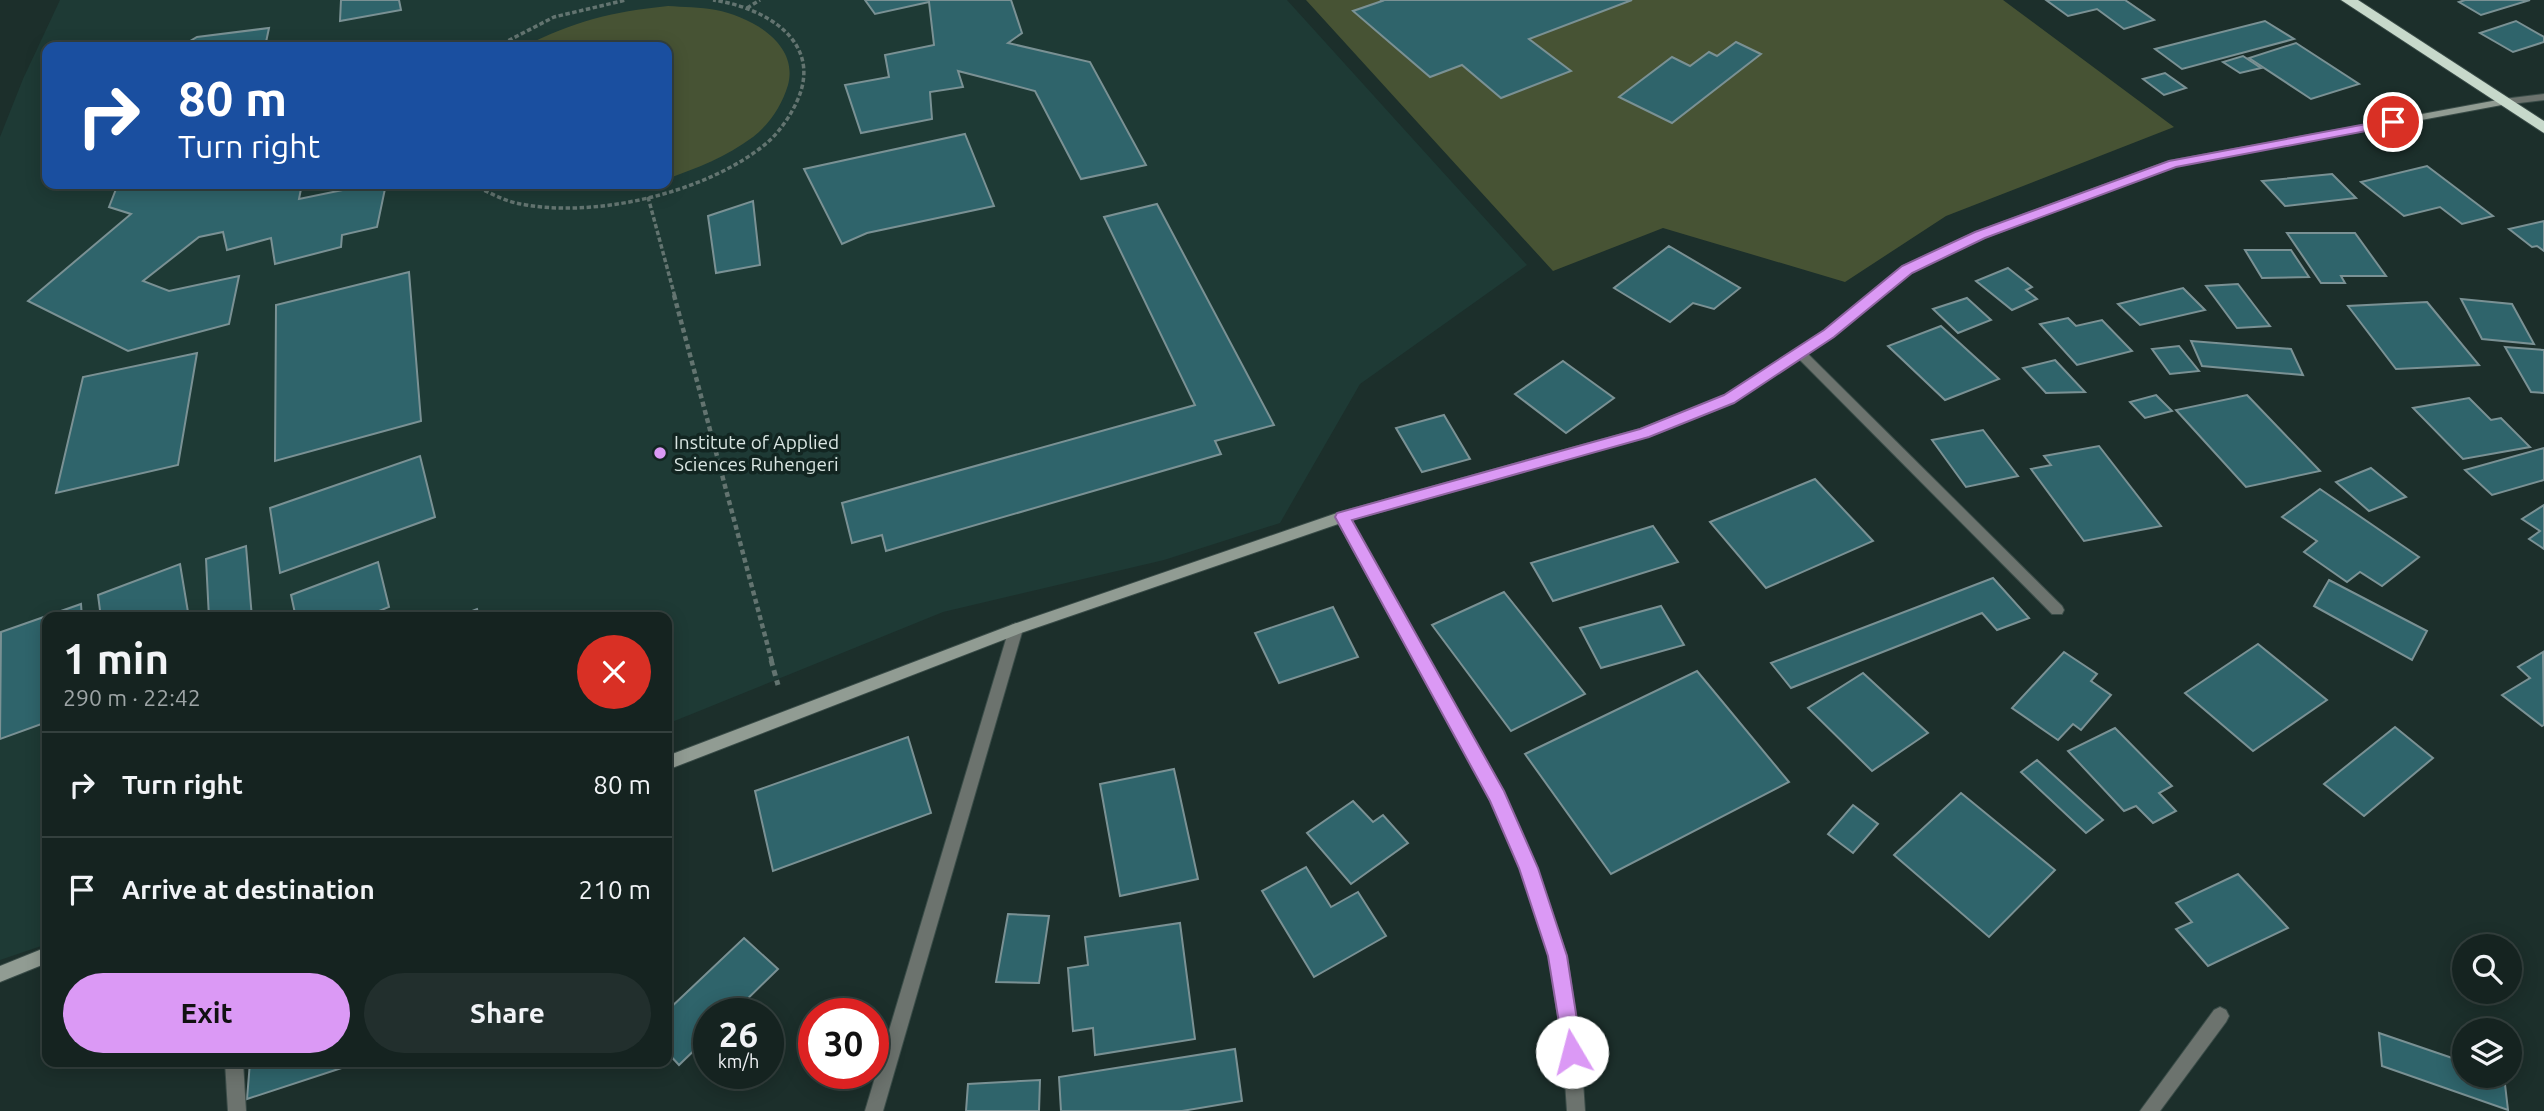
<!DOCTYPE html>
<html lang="en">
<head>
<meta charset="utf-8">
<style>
  :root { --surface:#152320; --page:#222f2d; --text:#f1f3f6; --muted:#9da4a5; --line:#34403e; --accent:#db99f5 }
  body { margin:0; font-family:Ubuntu,sans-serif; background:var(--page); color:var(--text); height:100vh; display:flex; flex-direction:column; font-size:26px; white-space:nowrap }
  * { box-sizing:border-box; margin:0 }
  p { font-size:23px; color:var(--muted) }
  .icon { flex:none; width:38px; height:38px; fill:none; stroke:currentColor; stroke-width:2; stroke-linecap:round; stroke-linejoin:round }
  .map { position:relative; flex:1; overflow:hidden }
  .side { position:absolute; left:42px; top:612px; width:630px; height:455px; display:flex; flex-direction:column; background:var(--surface); border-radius:14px; box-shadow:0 4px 18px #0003,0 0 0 2px var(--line) }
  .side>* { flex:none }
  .banner { position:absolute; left:42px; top:42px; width:630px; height:147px; border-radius:14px; box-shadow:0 4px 18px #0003,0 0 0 2px var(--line); background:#1a4fa0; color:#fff; overflow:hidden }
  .buttons { position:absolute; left:2452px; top:934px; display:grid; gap:14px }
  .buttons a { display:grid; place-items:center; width:70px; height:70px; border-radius:50%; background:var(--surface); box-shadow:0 4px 18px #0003,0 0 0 2px var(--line); font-size:35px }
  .speed { position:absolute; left:693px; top:998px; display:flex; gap:14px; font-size:35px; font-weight:700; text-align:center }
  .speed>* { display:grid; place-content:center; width:91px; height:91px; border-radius:50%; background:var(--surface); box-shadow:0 4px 18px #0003,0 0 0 2px var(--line); line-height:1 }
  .speed small { font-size:18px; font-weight:400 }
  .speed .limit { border:10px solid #d22; background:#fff; color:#111 }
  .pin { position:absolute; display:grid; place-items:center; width:60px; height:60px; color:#fff; margin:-30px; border:4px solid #fff; border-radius:50%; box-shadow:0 2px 7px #0007 }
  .me { position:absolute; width:77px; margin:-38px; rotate:352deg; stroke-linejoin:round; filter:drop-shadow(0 0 5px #0008) }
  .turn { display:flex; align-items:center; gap:24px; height:147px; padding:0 21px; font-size:32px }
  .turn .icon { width:91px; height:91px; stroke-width:2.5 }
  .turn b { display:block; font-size:49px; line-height:60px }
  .round { display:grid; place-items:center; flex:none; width:74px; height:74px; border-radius:37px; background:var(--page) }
  .headline { display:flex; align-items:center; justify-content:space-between; height:119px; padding:0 21px }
  h1 { font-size:42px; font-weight:600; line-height:52px }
  .button { display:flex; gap:14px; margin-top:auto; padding:14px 21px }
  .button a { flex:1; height:80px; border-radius:42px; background:var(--accent); color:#111; font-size:28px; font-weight:600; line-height:80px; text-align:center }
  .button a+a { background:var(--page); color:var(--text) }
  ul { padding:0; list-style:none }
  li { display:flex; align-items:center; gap:21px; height:105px; padding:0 21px; border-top:2px solid var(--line) }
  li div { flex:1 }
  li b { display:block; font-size:26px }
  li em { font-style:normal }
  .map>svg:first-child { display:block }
  .built { fill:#1e3a35; fill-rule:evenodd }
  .green { fill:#475334 }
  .building { fill:#2f646b; stroke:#7a9194; stroke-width:2 }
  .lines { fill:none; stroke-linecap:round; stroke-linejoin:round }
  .street-casing { stroke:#3a4c48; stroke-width:2 }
  .secondary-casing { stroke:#3a4c48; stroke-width:2 }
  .highway-casing { stroke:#3a4c48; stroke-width:2 }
  .path-far2 { stroke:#637470; stroke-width:3.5; stroke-dasharray:4.5 2.5; stroke-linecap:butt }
  .path-far1 { stroke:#637470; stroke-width:4.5; stroke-dasharray:5 3.5; stroke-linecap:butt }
  .path { stroke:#637470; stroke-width:5; stroke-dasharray:6 4.5; stroke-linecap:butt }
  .street { fill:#6c736e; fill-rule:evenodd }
  .secondary { fill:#919c93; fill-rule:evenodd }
  .highway { fill:#c7d9cb; fill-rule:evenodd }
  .route { fill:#db99f5; stroke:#8e639f; stroke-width:2 }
  .poi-dot { fill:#db99f5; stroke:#122521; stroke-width:2.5 }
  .labels { text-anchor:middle; stroke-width:7; stroke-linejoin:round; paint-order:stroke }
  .poi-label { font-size:19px; fill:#d9e5e2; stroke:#122521; text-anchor:start }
</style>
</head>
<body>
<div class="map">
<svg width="2544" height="1111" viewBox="0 0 2544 1111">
  <rect width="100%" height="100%" fill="#1c2f2b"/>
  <path class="built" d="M60,0H1287L1527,265L1360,384L1280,523L1164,560L943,612L667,724V618H47V944L0,960V137L23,79ZM47,47H667V184H47Z"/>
  <g class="green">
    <path d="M1306,0H2003L2174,127L1946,216L1845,282L1663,228L1553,271Z"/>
    <path d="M668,6C683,7 700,7 716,10C751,17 799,43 788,85C782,105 770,124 753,137C726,157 697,168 667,179V47H523C575,21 610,12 668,6Z"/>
    <path d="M528,184H647C607,191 569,193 528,184Z"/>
  </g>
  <g class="building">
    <path d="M341,0H399L401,10L340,21Z"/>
    <path d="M865,0H1011L1022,33L1008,43L1090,62L1146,165L1081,179L1035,91L958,71L963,87L930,92L932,119L861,133L845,85L889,77L885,55L934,45L929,2L875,14Z"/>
    <path d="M1380,0H1632L1529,39L1571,71L1501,98L1462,65L1430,77L1353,11L1382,1Z"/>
    <path d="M2046,0H2125L2154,20L2124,29L2097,9L2068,16Z"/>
    <path d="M2465,0H2530L2481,15L2459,2Z"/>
    <path d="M2265,21L2294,39L2182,69L2155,49Z"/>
    <path d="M2516,21L2544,37V42L2513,52L2480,33Z"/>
    <path d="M269,28L265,47H180L197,37Z"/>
    <path d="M1736,42L1761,54L1672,123L1619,97L1672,57L1690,66L1709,52L1717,56Z"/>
    <path d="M2296,43L2359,84L2311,99L2249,58Z"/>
    <path d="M2243,56L2261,68L2240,73L2223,62Z"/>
    <path d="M2165,73L2186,88L2164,95L2143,79Z"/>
    <path d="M965,134L994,206L867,233L842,244L804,169Z"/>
    <path d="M2427,166L2493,216L2462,224L2440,207L2404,216L2361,182Z"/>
    <path d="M2332,174L2356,198L2285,206L2262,181Z"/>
    <path d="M118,184H262L261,188L281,184H302L299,199L372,184H386L377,227L342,235L341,247L275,264L271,238L227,250L223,232L199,237L143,281L169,291L239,276L229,324L128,351L28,301L131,214L109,207Z"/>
    <path d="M753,201L760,265L716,273L708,216Z"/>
    <path d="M1157,204L1274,425L1215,441L1221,454L886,551L882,535L852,543L842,503L1195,405L1104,217Z"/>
    <path d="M2544,221V251L2537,246L2532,247L2509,229Z"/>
    <path d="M2287,233H2355L2386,276H2341L2345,283H2321Z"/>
    <path d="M1669,246L1740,288L1714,309L1693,303L1670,322L1614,288Z"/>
    <path d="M2245,250H2291L2309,277L2262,278Z"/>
    <path d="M2008,268L2032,287L2026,290L2037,299L2012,310L1976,281Z"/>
    <path d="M409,272L421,421L275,461L276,305Z"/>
    <path d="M2238,284L2270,326L2237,328L2206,286Z"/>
    <path d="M2183,288L2205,310L2140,325L2118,304Z"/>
    <path d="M1967,298L1991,320L1958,333L1933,309Z"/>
    <path d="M2461,299L2512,304L2534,344L2482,339Z"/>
    <path d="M2427,302L2479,365L2396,369L2348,306Z"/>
    <path d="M2068,318L2076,326L2102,320L2132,351L2077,365L2040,324Z"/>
    <path d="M1941,326L1999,379L1945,400L1888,346Z"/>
    <path d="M2191,341L2291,349L2303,375L2202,366Z"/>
    <path d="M2179,346L2199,371L2170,374L2152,349Z"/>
    <path d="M2505,347L2544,350V393L2531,392Z"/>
    <path d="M197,353L178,465L56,493L83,377Z"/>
    <path d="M2055,360L2085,392L2046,393L2023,368Z"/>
    <path d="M1563,361L1614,398L1566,433L1515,394Z"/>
    <path d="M2156,395L2172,411L2145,418L2130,402Z"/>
    <path d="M2247,395L2320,471L2246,487L2176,410Z"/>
    <path d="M2469,398L2491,420L2501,418L2530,447L2463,459L2413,408Z"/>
    <path d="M1444,415L1470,459L1422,472L1396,428Z"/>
    <path d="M1983,430L2018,476L1966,487L1932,440Z"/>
    <path d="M2099,446L2161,526L2084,541L2031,469L2051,465L2044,456Z"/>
    <path d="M2544,448V480L2492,495L2465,470Z"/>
    <path d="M420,456L435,517L280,573L270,508Z"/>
    <path d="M2371,468L2406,497L2369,511L2336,482Z"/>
    <path d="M1815,479L1873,541L1766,588L1710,522Z"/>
    <path d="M2320,489L2419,557L2382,586L2360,572L2347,582L2304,552L2317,541L2282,517Z"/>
    <path d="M2544,505V549L2529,539L2540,531L2522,519Z"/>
    <path d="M1653,526L1678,562L1553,601L1531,563Z"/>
    <path d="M246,546L252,618H209L206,559Z"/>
    <path d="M378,562L389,607L362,618H296L291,595Z"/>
    <path d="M180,564L189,618H101L98,595Z"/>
    <path d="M1993,578L2029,618L1997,630L1982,613L1791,688L1771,663Z"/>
    <path d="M2329,580L2427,631L2412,660L2314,606Z"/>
    <path d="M1504,592L1585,694L1511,731L1432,625Z"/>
    <path d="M81,604L82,618H47V722L0,739L1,632Z"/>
    <path d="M1661,606L1684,645L1601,668L1580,628Z"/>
    <path d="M1333,607L1358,657L1279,683L1255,633Z"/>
    <path d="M477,609L479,618H454Z"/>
    <path d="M2258,644L2327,700L2253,751L2185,693Z"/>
    <path d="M2064,652L2097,674L2091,681L2111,695L2081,730L2073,724L2058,740L2012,708Z"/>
    <path d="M2543,652L2544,725L2542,726L2502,695L2530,678L2518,667Z"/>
    <path d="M1697,671L1789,782L1611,874L1525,754Z"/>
    <path d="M1863,673L1928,733L1872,771L1808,708Z"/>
    <path d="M2395,727L2433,758L2364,816L2324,784Z"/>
    <path d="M2115,728L2172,786L2159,793L2176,811L2153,823L2136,806L2124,811L2068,751Z"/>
    <path d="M908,737L931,813L773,871L755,791Z"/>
    <path d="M2037,760L2103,820L2086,833L2021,772Z"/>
    <path d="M1174,769L1198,879L1120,896L1100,784Z"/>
    <path d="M1961,793L2055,870L1989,937L1894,855Z"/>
    <path d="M1353,801L1373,822L1383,815L1408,843L1351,884L1307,833Z"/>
    <path d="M1853,805L1878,824L1853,853L1828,834Z"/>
    <path d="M1306,867L1331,907L1358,892L1386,936L1314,977L1262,891Z"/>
    <path d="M2238,874L2288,928L2208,966L2176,929L2192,922L2176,903Z"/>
    <path d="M1008,914L1049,916L1039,983L996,982Z"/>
    <path d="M1180,923L1195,1039L1095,1055L1093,1028L1073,1031L1068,968L1088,965L1085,937Z"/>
    <path d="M744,938L778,969L733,1013H709V1036L679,1065L667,1052V1011Z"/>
    <path d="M2379,1033L2464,1062V1076H2504L2508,1110L2382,1066Z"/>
    <path d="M1235,1049L1242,1101L1182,1111H1061L1059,1077Z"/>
    <path d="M250,1062H360L247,1099Z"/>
    <path d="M1040,1080L1039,1111H966L968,1084Z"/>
  </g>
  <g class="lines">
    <g class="street-casing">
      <g id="street">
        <path d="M2544,94V100L2503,105L2498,102L2503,99Z"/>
        <path d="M1800,349L1804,350L2062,606L2064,610L2062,614H2052L1796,356L1794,353Z"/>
        <path d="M1342,512L1347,513L1503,792L1536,868L1567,956L1581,1052L1585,1111H1567L1563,1052L1549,956L1520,868L1491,801L1335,517Z"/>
        <path d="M1016,623L1021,625L1023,629L883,1111H865L1009,629L1011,625Z"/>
        <path d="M2220,1007L2226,1010L2229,1016L2226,1022L2160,1111H2140L2214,1010Z"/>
        <path d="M225,1062H243L246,1111H228Z"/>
      </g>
    </g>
    <g class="secondary-casing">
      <g id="secondary">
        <path d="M2503,99L2508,102L2507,104L2175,166L1984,238L1911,272L1833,337L1734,402L1649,436L1344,522L1021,633L667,770V756L1011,625L1337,513L1640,429L1724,396L1825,331L1903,266L1976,232L2169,161Z"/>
        <path d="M47,947V963L0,982V966Z"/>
      </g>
    </g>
    <g class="highway-casing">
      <path id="highway" d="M2341,0H2358L2544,121V133Z"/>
    </g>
    <g class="path-far2">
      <path d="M747,8L760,0"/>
      <path d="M496,47L554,17L626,0"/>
      <path d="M472,184C486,191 500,199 516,203C592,220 708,193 768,142C781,130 791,115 798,99C823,40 763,7 713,0"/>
      <path d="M648,197L675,297"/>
    </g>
    <path class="path-far1" d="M674,295L772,662"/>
    <path class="path" d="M771,660L778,685"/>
    <use href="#street" class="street"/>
    <use href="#secondary" class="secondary"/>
    <use href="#highway" class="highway"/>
  </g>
  <path class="route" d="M2393,119L2399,122L2398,125L2176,167L1985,238L1912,273L1834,337L1734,403L1649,437L1352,520L1504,791L1538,868L1567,956L1582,1052L1579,1059L1572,1062L1565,1059L1548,956L1519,868L1490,801L1335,517L1337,513L1640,429L1724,395L1824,330L1902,266L1975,232L2169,161Z"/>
  <circle class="poi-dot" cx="660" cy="453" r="7"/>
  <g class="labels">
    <g class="poi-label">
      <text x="674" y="449">Institute of Applied<tspan x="674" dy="22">Sciences Ruhengeri</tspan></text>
    </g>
  </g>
</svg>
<div class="buttons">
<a><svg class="icon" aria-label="search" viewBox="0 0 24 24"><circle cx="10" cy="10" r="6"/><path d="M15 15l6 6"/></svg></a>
<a><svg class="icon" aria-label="layers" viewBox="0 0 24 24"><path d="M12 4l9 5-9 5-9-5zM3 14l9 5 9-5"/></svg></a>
</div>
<div class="speed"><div>26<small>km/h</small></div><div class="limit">30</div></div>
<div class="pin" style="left:2393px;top:122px;background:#d93025"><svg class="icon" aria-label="arrive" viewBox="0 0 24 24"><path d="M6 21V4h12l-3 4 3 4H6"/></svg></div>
<svg class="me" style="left:1572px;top:1052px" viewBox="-20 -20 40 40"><circle r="19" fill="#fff"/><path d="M0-13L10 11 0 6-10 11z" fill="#db99f5"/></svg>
<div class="banner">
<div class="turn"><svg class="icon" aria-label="right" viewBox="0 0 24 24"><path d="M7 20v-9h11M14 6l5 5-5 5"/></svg><div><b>80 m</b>Turn right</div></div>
</div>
<section class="side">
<div class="headline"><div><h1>1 min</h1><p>290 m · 22:42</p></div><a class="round" style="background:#d93025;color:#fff"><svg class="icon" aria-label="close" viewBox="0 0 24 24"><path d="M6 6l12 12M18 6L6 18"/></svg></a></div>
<ul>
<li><svg class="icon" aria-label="right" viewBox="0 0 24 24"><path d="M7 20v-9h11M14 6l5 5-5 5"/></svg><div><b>Turn right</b></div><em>80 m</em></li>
<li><svg class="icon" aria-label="arrive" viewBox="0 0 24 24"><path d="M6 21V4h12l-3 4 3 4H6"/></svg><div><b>Arrive at destination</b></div><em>210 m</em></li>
</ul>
<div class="button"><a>Exit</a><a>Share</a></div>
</section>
</div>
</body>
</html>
